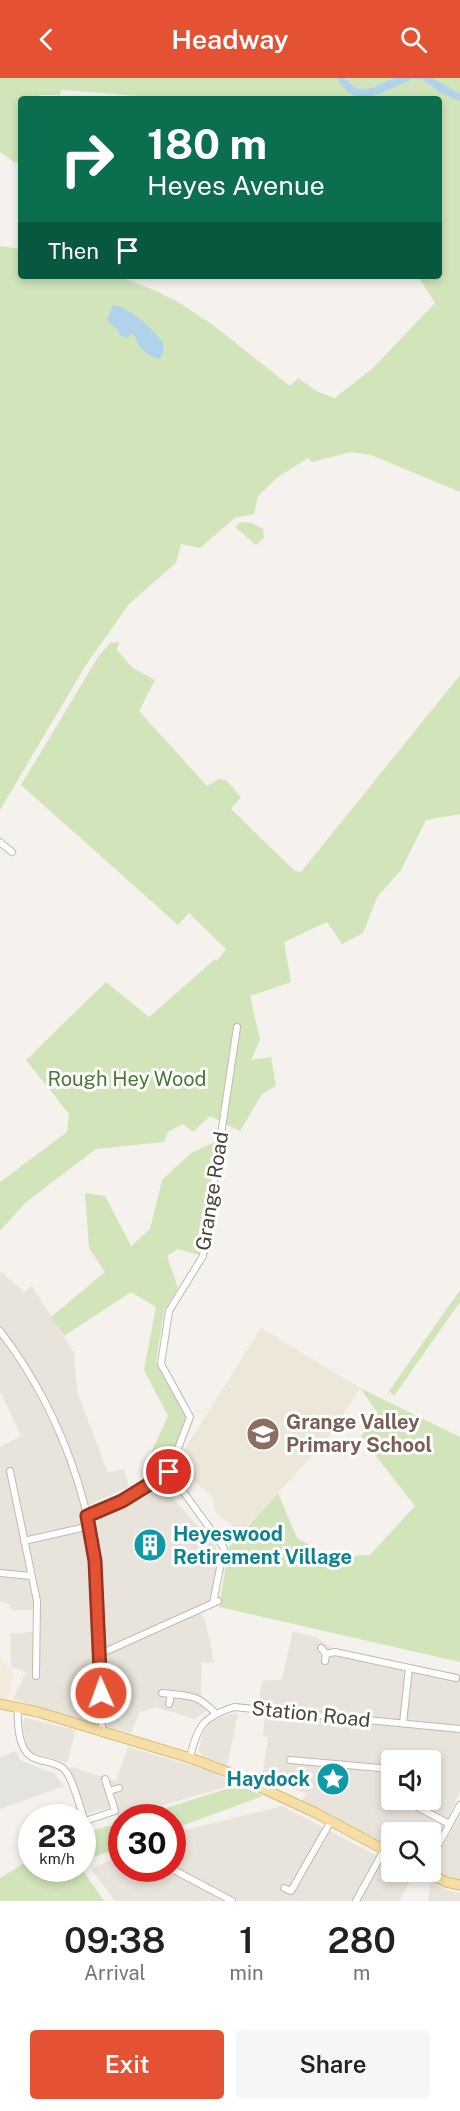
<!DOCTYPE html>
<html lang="en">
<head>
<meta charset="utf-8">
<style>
  :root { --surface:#fff; --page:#f6f6f6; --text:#202124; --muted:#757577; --accent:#e55133 }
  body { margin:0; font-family:"Public Sans",sans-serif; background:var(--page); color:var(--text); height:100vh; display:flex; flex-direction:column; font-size:22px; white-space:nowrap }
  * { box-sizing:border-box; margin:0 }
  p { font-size:20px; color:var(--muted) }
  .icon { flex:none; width:33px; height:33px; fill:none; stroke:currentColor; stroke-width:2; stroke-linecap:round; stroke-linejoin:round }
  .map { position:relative; height:1823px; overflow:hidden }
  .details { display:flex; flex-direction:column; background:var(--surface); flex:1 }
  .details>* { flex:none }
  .top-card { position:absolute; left:18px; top:18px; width:424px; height:183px; border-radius:6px; box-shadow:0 3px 9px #0003; background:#0b6e4f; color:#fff; overflow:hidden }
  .tools { position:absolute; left:381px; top:1672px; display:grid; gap:12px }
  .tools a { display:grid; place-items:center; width:60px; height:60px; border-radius:6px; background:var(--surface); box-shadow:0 3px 9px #0003; font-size:30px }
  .speed { position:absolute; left:18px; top:1726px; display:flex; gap:12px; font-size:30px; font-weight:700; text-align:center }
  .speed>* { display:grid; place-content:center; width:78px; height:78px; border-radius:50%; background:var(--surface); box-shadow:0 3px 9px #0003; line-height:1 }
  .speed small { font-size:15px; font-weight:400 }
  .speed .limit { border:9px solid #d22; background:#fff; color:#111 }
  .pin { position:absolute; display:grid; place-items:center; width:51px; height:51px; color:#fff; margin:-26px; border:3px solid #fff; border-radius:50%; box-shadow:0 2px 6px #0007 }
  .me { position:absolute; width:66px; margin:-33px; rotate:358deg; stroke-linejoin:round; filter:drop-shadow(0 0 4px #0008) }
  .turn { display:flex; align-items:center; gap:21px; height:126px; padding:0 30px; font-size:27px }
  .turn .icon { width:78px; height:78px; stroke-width:2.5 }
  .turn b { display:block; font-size:42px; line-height:51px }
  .then { display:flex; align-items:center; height:57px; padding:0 30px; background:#0003; gap:12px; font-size:22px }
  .eta { display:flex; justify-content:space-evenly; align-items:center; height:102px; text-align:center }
  .eta b { font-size:36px; font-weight:600; line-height:42px }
  .action { display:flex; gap:12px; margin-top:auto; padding:12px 30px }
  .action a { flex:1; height:69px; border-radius:6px; background:var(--accent); color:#fff; font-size:24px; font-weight:600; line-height:69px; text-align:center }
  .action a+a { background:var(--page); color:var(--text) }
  header { display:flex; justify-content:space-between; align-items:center; height:78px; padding:0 30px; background:var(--accent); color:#fff; font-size:27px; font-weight:600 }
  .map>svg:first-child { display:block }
  .residential { fill:#e8e4db; fill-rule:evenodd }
  .commercial { fill:#f4eadb }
  .education { fill:#ece7d8 }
  .green { fill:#d1e4ba }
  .parking { fill:#e4e3e0 }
  .water { fill:#b0d2ea }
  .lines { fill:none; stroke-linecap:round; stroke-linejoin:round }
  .street-casing { stroke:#c0bab0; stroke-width:8 }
  .primary-casing { stroke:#d9bd76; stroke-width:11 }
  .street { stroke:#fff; stroke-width:6 }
  .primary { stroke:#f5dfa6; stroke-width:9 }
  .route-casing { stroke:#953521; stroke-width:15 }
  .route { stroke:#e55133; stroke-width:10 }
  .labels { text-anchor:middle; stroke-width:6; stroke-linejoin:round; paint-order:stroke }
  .park-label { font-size:20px; fill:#4b7633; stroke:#fff }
  .street-label { font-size:20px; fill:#49433b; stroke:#fff }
  .education-label { font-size:20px; font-weight:bold; fill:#785e54; stroke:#fff; text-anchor:start }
  .culture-label { font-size:20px; font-weight:bold; fill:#0d838f; stroke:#fff; text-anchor:start }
</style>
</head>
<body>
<header><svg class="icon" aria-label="back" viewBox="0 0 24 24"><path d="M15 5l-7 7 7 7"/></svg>Headway<svg class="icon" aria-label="search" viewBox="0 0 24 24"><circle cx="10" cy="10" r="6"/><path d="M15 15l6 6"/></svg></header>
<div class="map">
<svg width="460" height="1823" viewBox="0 0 460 1823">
  <rect width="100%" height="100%" fill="#f5f2ed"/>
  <g class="residential">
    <path d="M0,1193L24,1214L32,1208L74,1275L77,1313L108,1395L124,1391L129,1409L82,1430L89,1463L94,1517L103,1516L94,1442L163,1405L167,1414L216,1468L218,1511L215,1523L195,1530L205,1541L214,1584L202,1585L201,1615L206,1633L194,1641L155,1629L139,1635L131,1655L67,1639L13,1621L26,1594L11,1589L10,1556L39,1553L38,1532H11L9,1526L0,1523V1369L21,1358L0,1313Z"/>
    <path d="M293,1553L316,1559L334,1572L460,1596V1714L431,1775L430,1755H392L391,1771L315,1729L301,1723L307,1716L270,1701L263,1694L268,1659L263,1658L265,1636L257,1635L262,1603L282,1601ZM392,1683H430V1722H392Z"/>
    <path d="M231,1636H238L227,1687L203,1679L199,1672L203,1654L214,1642Z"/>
    <path d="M25,1640L76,1652L67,1685L28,1673L22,1646Z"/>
    <path d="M128,1669L210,1693L237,1706L119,1740L113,1729L85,1736L70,1692L71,1689L116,1703Z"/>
    <path d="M282,1728L391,1785L392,1794H408L414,1797L399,1823H115L91,1791L121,1777L122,1791H172L173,1755Z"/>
    <path d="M460,1737V1805L430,1794L431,1789Z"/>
    <path d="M431,1804L450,1813L460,1815V1823H428Z"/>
  </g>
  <path class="commercial" d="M0,1576L2,1583L13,1594L7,1625L0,1624Z"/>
  <path class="education" d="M261,1250L360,1310L326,1363L241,1454L216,1435L212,1418L174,1388Z"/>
  <g class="green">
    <path d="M0,0H460V414L371,377L351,374L312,384L308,380L278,399L258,418L254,436L235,440L200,470L181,466L176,485L129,526L86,587L0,732V168L21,171V198H118L154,212L178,224L213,247L290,308L298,300L318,314L335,320L373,290L435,225L418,198H440V21H179L61,12L60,17H39L37,21H21V85L14,84L0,74Z"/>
    <path d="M241,444L252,445L263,451L264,460L256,467L235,449Z"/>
    <path d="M119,564L117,572L133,590L155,602L139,633L207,708L219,701L226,702L241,719L231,731L295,793L301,794L460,597V736L426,742L401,792L377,819L363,855L342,866L327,844L284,864L291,904L250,918L260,962L251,982L271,979L276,1008L262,1016L240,1053L210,1038L193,1054L183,1046L168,1054L164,1064L96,1071L25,1125L0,1153V1104L67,1054L69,1036L26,982L106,904L149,939L215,881L217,883L226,871L189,835L178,847L21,707L98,579L110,565Z"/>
    <path d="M215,1064L199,1177L178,1171L167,1178L178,1210L164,1233L156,1284L186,1339L166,1391L151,1397L145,1388L168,1338L144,1292L156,1229L131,1214L64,1258L51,1239L105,1194L89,1170L85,1115L105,1118L131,1168L150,1151L162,1102L191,1075Z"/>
    <path d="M460,1212V1224L394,1318L389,1313Z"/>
    <path d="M360,1310L460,1359V1584L219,1529L229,1469L278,1415L297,1460L331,1479L370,1477L415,1428L361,1359L377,1334Z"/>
    <path d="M239,1707L263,1718L173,1751L172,1740H134Z"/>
    <path d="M121,1744V1769L83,1783V1756Z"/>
    <path d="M31,1781L32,1791H82L104,1823H0V1800Z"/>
  </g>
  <path class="parking" d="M16,1673L20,1682L55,1696L64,1708L0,1731V1679Z"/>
  <g class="water">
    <path d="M337,0H344L356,10L365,11L375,9L395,0H432L460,16V23L441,15L422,1H412C386,12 356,35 337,0Z"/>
    <path d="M113,227C127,227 158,254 163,266C165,271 162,276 160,281C146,278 140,271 134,257L131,256L127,260L120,257L118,252L107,242Z"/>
  </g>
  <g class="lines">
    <g class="street-casing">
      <g id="street">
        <path d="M0,764L12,774"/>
        <path d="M0,1253C50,1318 84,1399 95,1481C103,1538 101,1597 102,1654"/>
        <path d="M10,1393L37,1523L36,1598"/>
        <path d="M87,1439L122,1423L169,1394"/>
        <path d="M24,1463L90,1448"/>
        <path d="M0,1495L31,1498"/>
        <path d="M213,1525L224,1470L169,1394L190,1339L161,1286L169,1233L203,1178L237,949"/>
        <path d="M321,1570L326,1576L325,1583"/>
        <path d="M100,1576L218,1523"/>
        <path d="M326,1576L335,1574L456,1600"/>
        <path d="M162,1615C187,1618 197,1615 215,1635"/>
        <path d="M169,1626L171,1616"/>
        <path d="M18,1630C17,1644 18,1674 34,1680C43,1684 56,1684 64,1691C73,1700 80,1731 85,1743L115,1733L105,1701"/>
        <path d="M403,1645L409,1590"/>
        <path d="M190,1680C197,1648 203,1639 234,1629L460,1651"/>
        <path d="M290,1682L380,1690L392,1696"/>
        <path d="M109,1713L119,1710"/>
        <path d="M385,1713L392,1716"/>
        <path d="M405,1722L449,1746"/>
        <path d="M430,1782L460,1727"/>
        <path d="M172,1791L232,1823"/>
        <path d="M284,1810L291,1813L331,1743"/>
        <path d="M356,1823L384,1772"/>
      </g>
    </g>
    <g class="primary-casing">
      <g id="primary">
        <path d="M0,1626L38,1634L190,1680L225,1693L316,1735L392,1776"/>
        <path d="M425,1794L446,1804L460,1807"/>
      </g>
    </g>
    <use href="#street" class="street"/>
    <use href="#primary" class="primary"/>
  </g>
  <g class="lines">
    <g class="route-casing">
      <path id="route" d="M101,1615L95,1483L87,1438L122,1423L169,1394"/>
    </g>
    <use href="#route" class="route"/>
  </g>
  <defs>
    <g id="school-disc" transform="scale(1.725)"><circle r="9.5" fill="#8d6e63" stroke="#fff"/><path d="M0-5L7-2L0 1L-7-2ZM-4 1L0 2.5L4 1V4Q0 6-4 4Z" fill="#fff"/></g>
    <g id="building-disc" transform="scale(1.725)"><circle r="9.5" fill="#0f9aa8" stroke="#fff"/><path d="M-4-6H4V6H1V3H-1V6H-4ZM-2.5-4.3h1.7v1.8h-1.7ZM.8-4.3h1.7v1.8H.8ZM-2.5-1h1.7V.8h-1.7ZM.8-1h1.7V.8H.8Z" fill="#fff"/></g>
    <g id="sight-disc" transform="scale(1.725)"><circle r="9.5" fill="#0f9aa8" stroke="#fff"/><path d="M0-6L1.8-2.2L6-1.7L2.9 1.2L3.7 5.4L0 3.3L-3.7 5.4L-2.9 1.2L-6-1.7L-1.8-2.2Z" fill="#fff"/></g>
  </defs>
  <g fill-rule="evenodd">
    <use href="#school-disc" x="263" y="1356"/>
    <use href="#building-disc" x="150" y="1467"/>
    <use href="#sight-disc" x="333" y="1701"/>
  </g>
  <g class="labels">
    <g class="park-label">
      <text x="127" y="1008">Rough Hey Wood</text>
    </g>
    <g class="street-label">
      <text transform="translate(212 1113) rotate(-81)" y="7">Grange Road</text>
      <text transform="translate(311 1636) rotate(6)" y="7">Station Road</text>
    </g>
    <g class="education-label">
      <text x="286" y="1351">Grange Valley<tspan x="286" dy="23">Primary School</tspan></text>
    </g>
    <g class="culture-label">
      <text x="173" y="1463">Heyeswood<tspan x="173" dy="23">Retirement Village</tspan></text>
      <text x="310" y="1708" text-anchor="end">Haydock</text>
    </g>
  </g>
</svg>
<div class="tools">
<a><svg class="icon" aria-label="sound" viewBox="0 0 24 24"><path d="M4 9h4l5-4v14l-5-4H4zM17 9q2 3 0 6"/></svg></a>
<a><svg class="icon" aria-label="search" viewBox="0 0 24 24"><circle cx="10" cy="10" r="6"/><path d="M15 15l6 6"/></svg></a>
</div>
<div class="speed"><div>23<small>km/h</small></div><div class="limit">30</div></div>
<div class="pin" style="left:169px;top:1394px;background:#d93025"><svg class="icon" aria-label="arrive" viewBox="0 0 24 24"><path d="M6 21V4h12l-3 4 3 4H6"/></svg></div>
<svg class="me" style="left:101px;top:1615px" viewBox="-20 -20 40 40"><circle r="17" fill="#e55133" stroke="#fff" stroke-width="3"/><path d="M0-11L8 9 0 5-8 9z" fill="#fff"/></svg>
<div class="top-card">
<div class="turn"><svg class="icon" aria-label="right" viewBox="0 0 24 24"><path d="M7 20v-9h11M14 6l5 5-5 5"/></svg><div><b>180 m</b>Heyes Avenue</div></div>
<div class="then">Then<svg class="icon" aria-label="arrive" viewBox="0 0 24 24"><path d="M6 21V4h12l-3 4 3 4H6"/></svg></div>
</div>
</div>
<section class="details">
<div class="eta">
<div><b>09:38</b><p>Arrival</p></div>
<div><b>1</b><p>min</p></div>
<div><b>280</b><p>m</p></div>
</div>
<div class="action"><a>Exit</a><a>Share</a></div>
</section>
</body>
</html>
